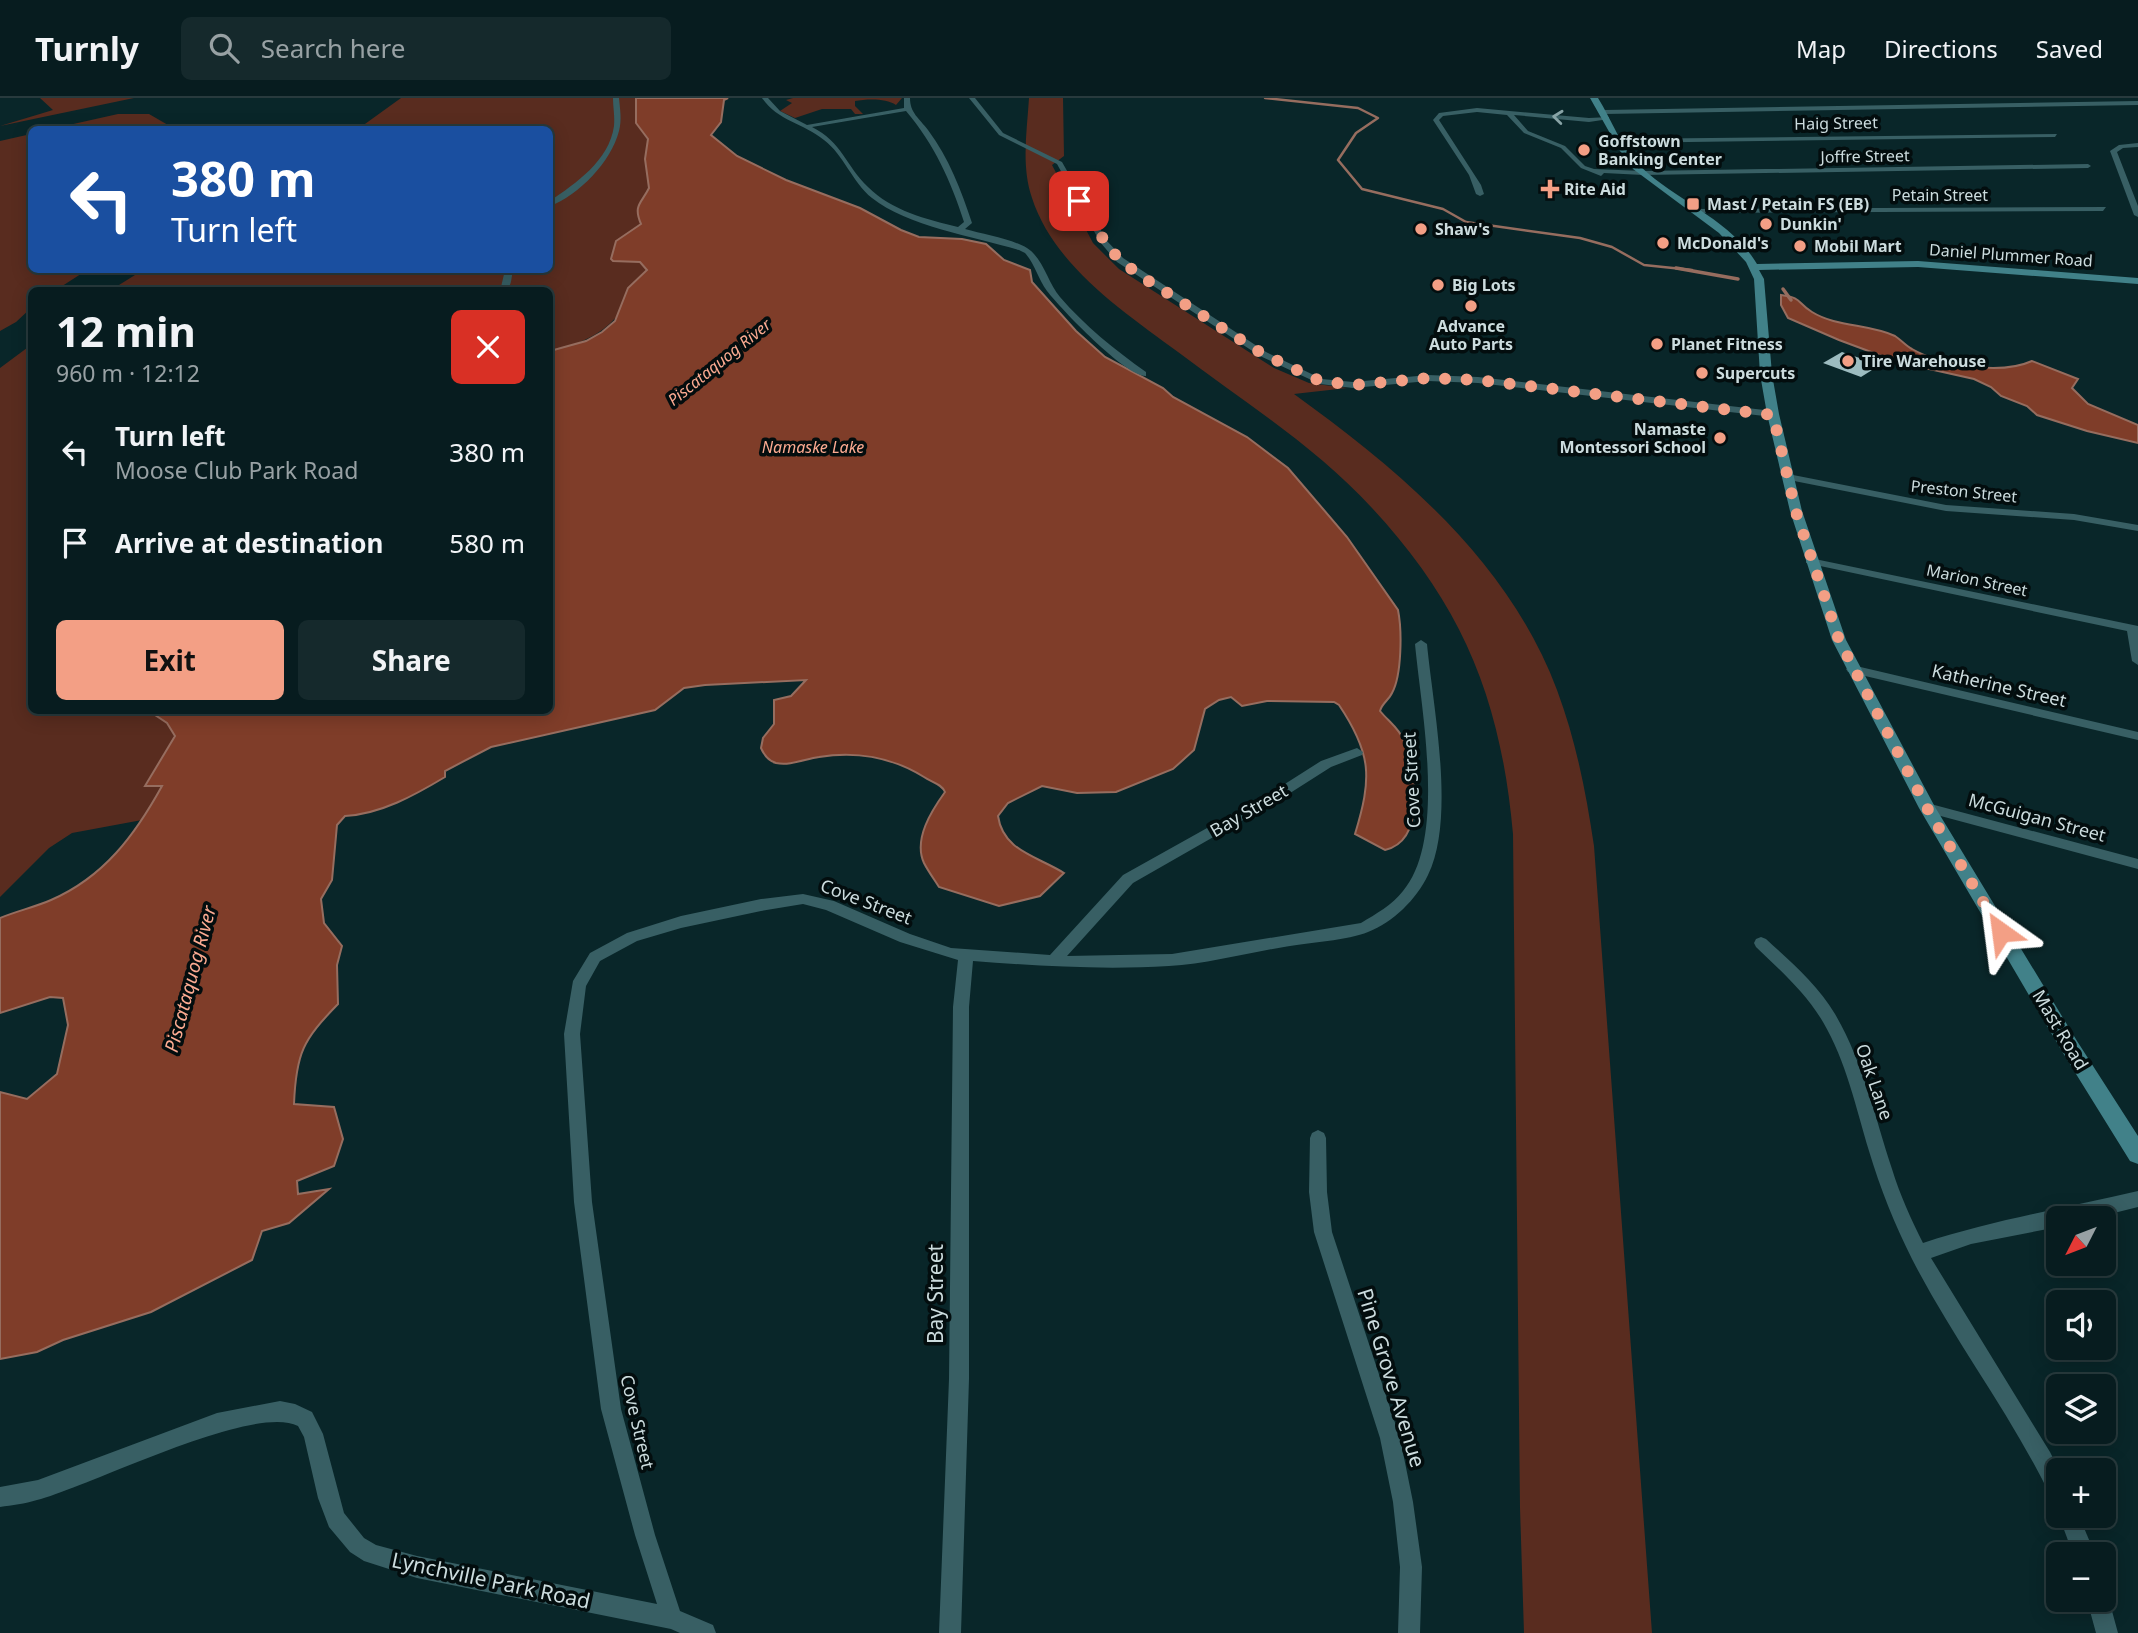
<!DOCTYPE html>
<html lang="en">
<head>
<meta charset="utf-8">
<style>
  :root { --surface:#071c1f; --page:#15292c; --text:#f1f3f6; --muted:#98a1a4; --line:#283a3d; --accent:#f39f85 }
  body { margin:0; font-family:"Noto Sans",sans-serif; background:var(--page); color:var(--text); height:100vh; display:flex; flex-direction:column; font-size:26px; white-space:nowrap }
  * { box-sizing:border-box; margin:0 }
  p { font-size:23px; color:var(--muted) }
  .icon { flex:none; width:38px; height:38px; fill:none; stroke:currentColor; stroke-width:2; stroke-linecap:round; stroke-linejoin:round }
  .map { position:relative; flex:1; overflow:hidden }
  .drawer { position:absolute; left:28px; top:189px; width:525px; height:427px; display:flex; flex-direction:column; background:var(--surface); border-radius:10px; box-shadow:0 4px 18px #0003,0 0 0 2px var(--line) }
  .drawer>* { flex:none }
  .hud { position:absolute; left:28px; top:28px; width:525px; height:147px; border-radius:10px; box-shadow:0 4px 18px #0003,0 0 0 2px var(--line); background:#1a4fa0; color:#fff; overflow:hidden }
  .needle { width:46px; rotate:228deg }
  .buttons { position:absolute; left:2046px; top:1108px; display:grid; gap:14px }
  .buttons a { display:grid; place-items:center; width:70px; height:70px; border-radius:10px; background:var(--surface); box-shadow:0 4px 18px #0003,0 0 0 2px var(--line); font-size:35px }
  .pin { position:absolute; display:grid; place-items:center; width:60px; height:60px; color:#fff; margin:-30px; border-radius:14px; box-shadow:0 4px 10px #0006 }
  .me { position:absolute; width:77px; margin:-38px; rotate:329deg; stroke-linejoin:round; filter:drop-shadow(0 0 5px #0008) }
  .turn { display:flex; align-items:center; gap:24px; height:147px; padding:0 28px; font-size:32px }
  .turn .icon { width:91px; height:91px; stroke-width:2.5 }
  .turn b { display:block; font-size:49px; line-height:60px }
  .round { display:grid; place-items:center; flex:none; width:74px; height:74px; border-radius:10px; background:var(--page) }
  .overview { display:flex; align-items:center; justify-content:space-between; height:119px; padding:0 28px }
  h1 { font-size:42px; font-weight:700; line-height:52px }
  .button { display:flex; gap:14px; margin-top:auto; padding:14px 28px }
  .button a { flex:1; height:80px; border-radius:10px; background:var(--accent); color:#111; font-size:28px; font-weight:700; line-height:80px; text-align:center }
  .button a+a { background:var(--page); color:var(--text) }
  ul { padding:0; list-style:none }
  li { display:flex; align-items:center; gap:21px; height:91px; padding:0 28px }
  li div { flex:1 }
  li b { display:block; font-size:26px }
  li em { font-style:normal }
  header { display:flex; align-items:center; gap:42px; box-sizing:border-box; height:98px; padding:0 35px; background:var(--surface); border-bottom:2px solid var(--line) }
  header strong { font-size:33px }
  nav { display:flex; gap:38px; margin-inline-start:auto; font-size:24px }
  .search { width:490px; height:63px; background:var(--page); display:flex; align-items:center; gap:18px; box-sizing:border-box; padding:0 24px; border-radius:10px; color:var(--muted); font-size:26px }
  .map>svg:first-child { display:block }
  .green { fill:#592c1f }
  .water { fill:#7f3d29; stroke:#966d5f; stroke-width:2 }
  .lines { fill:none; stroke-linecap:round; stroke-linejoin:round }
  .stream-far1 { stroke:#966d5f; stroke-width:2.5 }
  .stream { stroke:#966d5f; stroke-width:3.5 }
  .building { fill:#9dbcc0 }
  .street { fill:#385f64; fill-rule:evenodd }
  .secondary { fill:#418189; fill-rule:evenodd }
  .oneway { stroke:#89a4a7 }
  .route { stroke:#f39f85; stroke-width:12; stroke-dasharray:0 21.6 }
  .poi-dot { fill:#f39f85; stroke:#030d0e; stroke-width:2.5 }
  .labels { text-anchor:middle; stroke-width:7; stroke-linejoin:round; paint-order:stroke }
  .far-street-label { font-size:16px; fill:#ccdcde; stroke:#030d0e }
  .far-poi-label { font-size:16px; font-weight:bold; fill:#ccdcde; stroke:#030d0e; text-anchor:start }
  .far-water-label { font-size:16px; font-style:italic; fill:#fcab92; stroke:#030d0e }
  .street-label { font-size:18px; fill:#ccdcde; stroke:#030d0e }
  .water-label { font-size:19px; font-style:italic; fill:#fcab92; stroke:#030d0e }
  .near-street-label { font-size:21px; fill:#ccdcde; stroke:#030d0e }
</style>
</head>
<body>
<header>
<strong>Turnly</strong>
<div class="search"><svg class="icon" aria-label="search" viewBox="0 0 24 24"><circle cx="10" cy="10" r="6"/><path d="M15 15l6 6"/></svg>Search here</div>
<nav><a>Map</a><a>Directions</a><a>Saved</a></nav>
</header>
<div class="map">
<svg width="2138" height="1535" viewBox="0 0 2138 1535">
  <rect width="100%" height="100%" fill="#092629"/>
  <g class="green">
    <path d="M40,0H134L0,28L53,12Z"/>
    <path d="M401,0H636V25L648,40L645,61L650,90C641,105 633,108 641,126L616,143L613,157L621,164H640L648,172C619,221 607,240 550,253V192H111L143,172H550V32L358,31Z"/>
    <path d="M793,0H902L896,7C886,0 867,1 855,3V8L863,16H855L851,11H822L795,20L780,13L792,5L786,2Z"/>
    <path d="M1029,0H1063L1064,58L1052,67L1093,145L1119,171L1274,270L1309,285L1347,290L1294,296C1402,374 1509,464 1557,592C1576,643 1586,694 1594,748L1652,1535H1524L1520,1410L1513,736C1501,603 1464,509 1372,410C1316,349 1244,304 1178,254C1124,214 1054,168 1032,100C1021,68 1027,33 1029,0Z"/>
    <path d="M118,16H149L168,27L166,29L169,31H51Z"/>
    <path d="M31,36L32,172H87L56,192H32L31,210L16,224L0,233V43Z"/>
    <path d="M31,247L32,612L149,613L168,625L175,638L145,687L163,688L142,722L72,735L49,750L0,799V270Z"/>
  </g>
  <g class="water">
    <path d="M636,0H728L724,2L721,24L711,37L737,58L786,82L860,110L901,132L919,139L962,141L986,146L1004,162L1030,172L1032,184L1076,233L1105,259L1163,290L1173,299L1247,339L1288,370L1347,439L1398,512C1402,532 1402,577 1392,595C1389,602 1382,605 1380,613C1388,623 1400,631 1404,643C1415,673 1427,742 1385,752L1355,736C1372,680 1372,656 1339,607L1334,604L1267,603L1242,608L1231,599L1219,602L1205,611L1194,652L1173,671L1116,694L1077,695L1042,688L1008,705L998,718C1003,753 1037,758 1064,775L1040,798L999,808L939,789C934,781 928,773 924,765C913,741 932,712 945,694C942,686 931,684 924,679C892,659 855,653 819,659C805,661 790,668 776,665C768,663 764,657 761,650L763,640L774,626V602L791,598L806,582L705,587L684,590L655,612L491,649L445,673V679C415,697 381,716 345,718L337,727L332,782L321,801L324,825L342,848L337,867L338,906C303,942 296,955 294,1006L334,1009L343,1041L334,1068L297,1083L298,1096L329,1091L289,1125L262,1133L252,1162L151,1214L63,1242L37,1254L0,1261V994L27,1001L57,976L68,927L63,900L50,899L0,915V820C17,813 35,809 51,802C104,779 135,737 162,688H145L175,638L167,625L149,613L550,612V253L586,243L602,234L615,223L628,190L647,172L640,164L613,163L611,161L616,143L641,126C633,107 641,106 649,90L645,61L648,41L636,25Z"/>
    <path d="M1781,197C1803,200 1796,204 1812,214C1836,229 1869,226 1895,238C1901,242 1906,248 1912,251C1942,268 2001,277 2032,263L2078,281L2072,290L2088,306L2138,327V345L2087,333L2037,317L2027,308L2001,298L1991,289L1974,281L1898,264L1839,242L1788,220L1781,207Z"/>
  </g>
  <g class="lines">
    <path class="stream-far1" d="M1265,0L1358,10L1378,20L1356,35L1338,62L1362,91L1443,111L1466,124L1580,140L1612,149L1644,167L1692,172"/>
    <g class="stream">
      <path d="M1676,170L1738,181"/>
      <path d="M1783,191L1791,202"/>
    </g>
  </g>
  <path class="building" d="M1842,254L1880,267L1861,279L1823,265Z"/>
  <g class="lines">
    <g class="street">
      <path d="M613,0H619C620,11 622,22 619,33C611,64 579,97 550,108V103C576,85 609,63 614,28C615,19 613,9 613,0Z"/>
      <path d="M762,0H768L780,13L807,27L904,10V0H910C910,15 919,20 928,32C949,60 961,92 972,125L965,131C983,136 1012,141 1027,150C1043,160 1048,185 1060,199C1085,228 1115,252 1146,274V278C1126,279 1061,211 1047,193C1038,181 1035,166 1025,155L1019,152C975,139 907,128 872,100C852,84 844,57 824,42C803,25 778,23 762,0ZM906,13C934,46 951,83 964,124L958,129C926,121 892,113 868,89C846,68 842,44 812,29Z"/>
      <path d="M969,0H975L1003,35L1062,64L1107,143L1123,160L1266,254L1322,281L1353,284L1428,277L1478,279L1773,313L1778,316L1773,319L1478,285L1428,283L1353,290L1320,286L1260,258L1117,164L1100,144L1057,66L999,37Z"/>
      <path d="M2138,3V7L1604,16L1601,14L1604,12Z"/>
      <path d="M1477,10L1589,20L1609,19V21L1589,24L1514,17L1528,33L1565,48L1585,68L1594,71L1643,73L2088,66L2091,68L2088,70L1643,77L1604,75L1601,78L1581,70L1561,50L1524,35L1507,17L1477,14L1443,18L1439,22L1481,87L1484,96L1480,98L1476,96L1469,77L1433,22L1439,15Z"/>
      <path d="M2057,36L2055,39L1617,45L1614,43L1617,41Z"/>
      <path d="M2138,45V49L2123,50L2117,54L2138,108V119L2134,117L2110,53L2119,47Z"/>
      <path d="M2106,109L2103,113L1693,115L1689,113L1693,111Z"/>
      <path d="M505,172H513C510,186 513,192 496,192L501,189Z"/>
      <path d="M1788,376L1946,407L2074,416L2138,427V433L2074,422L1946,413L1784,381V377Z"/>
      <path d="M1810,460L2138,528V567L2132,563L2127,533L1806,465V461Z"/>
      <path d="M1421,542L1427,546C1433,609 1456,720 1428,777C1416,802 1393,824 1368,834C1349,842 1307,845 1284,849C1247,855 1207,866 1169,868C1103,872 1038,868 973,863L969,909V1281L961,1535H939L949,1281L953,909L958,862L900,844L826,812L803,806L761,813L681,830L637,843L600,863L586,888L580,936L592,1104L621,1311L655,1437L680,1513L713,1527L716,1535H680L671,1531L417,1480L364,1463L350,1454L329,1429L318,1400L304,1339L298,1328C253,1305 91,1388 37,1402C25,1406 12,1407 0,1409V1389L38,1382L217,1315L280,1303L295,1306L312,1314L323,1336L344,1415L364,1440L376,1447L417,1458L657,1506L635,1437L601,1311L574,1104L564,936L573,883L590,855L627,835L681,818L761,801L803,796L834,803L910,836L951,850L1050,857L1123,777L1277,691L1321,663L1357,650L1363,654L1362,657L1331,669L1287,697L1133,785L1067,858L1172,856L1361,825C1376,816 1392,807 1403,793C1447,741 1421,611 1415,546Z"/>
      <path d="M1852,567L2138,634V642L1848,574L1846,571Z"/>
      <path d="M1927,705L2138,761V771L1922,713L1920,710L1922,707Z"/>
      <path d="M1761,839L1766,841C1791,864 1817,886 1835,916C1863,964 1875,1019 1892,1071C1900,1097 1911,1121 1923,1145C1993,1122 2066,1110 2138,1093V1109L2094,1120H2058V1129L1971,1146L1931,1160L2050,1354L2059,1372L2058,1402L2051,1399C2011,1316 1954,1243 1912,1161C1895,1127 1880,1090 1869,1053C1856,1010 1846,963 1823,924C1806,895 1780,872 1756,849L1754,845L1756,841Z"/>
      <path d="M1318,1032L1324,1035L1326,1040L1327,1094L1332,1134L1400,1340L1413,1404L1422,1469L1420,1535H1398L1400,1469L1393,1404L1380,1340L1314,1134L1309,1094L1310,1040L1312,1035Z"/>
      <path d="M2059,1418H2079L2095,1456H2073Z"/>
      <path d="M2104,1493L2109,1502L2118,1535H2096L2087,1502H2104Z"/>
    </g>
    <path class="secondary" d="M1590,0H1598C1612,22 1621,50 1641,69C1677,103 1731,122 1757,166L1918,163L2138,180V186L1918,169L1759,172L1764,181L1772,276L1779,316L1802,413L1846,542L1935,709L2077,943L2138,1038V1066L2130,1063L2063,955L1919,710L1832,542L1790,413L1767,316L1760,276L1754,181L1746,164L1719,135L1633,71L1620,53Z"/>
  </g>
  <defs><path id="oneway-chevron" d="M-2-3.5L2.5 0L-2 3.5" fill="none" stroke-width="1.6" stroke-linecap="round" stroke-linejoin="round" transform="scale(1.75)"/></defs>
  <use class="oneway" href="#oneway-chevron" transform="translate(1558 19) rotate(-174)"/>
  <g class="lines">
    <path class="route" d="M1079,103L1111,153L1136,175L1263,256L1320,283L1353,287L1429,280L1478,282L1773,317L1796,414L1839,542L1927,710L2001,834"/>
  </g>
  <g class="poi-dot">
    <circle cx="1584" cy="52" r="7"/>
    <path d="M1546.5 80.5h7v7h7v7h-7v7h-7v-7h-7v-7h7z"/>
    <rect x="1686" y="99" width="14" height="14" rx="3.5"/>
    <circle cx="1766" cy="126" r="7"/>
    <circle cx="1421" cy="131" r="7"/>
    <circle cx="1663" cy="145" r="7"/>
    <circle cx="1800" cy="148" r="7"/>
    <circle cx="1438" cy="187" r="7"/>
    <circle cx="1471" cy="208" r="7"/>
    <circle cx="1657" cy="246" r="7"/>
    <circle cx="1848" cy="263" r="7"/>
    <circle cx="1702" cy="275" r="7"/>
    <circle cx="1720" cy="340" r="7"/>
  </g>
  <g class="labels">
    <g class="far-street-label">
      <text transform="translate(1836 25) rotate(-1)" y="6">Haig Street</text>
      <text transform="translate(1865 58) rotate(-1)" y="6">Joffre Street</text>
      <text x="1940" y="103">Petain Street</text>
      <text transform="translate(2011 157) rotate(4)" y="6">Daniel Plummer Road</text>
      <text transform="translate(1964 393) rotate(6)" y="6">Preston Street</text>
      <text transform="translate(1977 482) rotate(12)" y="6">Marion Street</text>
    </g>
    <g class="far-poi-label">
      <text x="1598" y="49">Goffstown<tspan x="1598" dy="18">Banking Center</tspan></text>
      <text x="1564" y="97">Rite Aid</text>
      <text x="1707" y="112">Mast / Petain FS (EB)</text>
      <text x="1780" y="132">Dunkin'</text>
      <text x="1435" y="137">Shaw's</text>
      <text x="1677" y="151">McDonald's</text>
      <text x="1814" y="154">Mobil Mart</text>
      <text x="1452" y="193">Big Lots</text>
      <text x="1471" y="234" text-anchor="middle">Advance<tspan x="1471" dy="18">Auto Parts</tspan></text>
      <text x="1671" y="252">Planet Fitness</text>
      <text x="1862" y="269">Tire Warehouse</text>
      <text x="1716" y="281">Supercuts</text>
      <text x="1706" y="337" text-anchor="end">Namaste<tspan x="1706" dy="18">Montessori School</tspan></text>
    </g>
    <g class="far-water-label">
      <text transform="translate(719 264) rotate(-39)" y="6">Piscataquog River</text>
      <text x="813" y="355">Namaske Lake</text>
    </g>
    <g class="street-label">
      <text transform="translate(1999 588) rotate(13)" y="6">Katherine Street</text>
      <text transform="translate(1412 682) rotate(-93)" y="6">Cove Street</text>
      <text transform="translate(1249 713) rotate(-30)" y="6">Bay Street</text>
      <text transform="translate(2037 720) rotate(15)" y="6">McGuigan Street</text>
      <text transform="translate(866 804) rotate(21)" y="6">Cove Street</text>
      <text transform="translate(2060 932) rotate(59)" y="6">Mast Road</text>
      <text transform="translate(1874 984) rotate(71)" y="6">Oak Lane</text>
      <text transform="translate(637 1324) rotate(77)" y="6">Cove Street</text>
    </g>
    <g class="water-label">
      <text transform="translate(190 881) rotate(-75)" y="7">Piscataquog River</text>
    </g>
    <g class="near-street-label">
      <text transform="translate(936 1196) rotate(-90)" y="7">Bay Street</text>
      <text transform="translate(1391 1280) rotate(73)" y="7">Pine Grove Avenue</text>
      <text transform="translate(491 1483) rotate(12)" y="7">Lynchville Park Road</text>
    </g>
  </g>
</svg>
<div class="buttons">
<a><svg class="needle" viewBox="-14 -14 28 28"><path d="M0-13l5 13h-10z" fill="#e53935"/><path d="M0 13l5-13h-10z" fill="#98a1a4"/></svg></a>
<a><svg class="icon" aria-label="sound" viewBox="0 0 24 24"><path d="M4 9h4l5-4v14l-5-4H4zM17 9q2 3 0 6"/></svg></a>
<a><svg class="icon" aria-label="layers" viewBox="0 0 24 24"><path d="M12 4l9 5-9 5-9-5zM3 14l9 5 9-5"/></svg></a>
<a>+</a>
<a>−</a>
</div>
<div class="pin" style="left:1079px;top:103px;background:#d93025"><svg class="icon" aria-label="arrive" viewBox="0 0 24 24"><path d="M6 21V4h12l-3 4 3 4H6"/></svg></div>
<svg class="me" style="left:2001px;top:834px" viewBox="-20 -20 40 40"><path d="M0-17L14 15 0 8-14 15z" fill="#f39f85" stroke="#fff" stroke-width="4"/></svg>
<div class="hud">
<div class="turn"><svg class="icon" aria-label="left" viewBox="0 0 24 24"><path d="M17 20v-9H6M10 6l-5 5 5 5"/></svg><div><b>380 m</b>Turn left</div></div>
</div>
<section class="drawer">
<div class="overview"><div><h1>12 min</h1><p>960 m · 12:12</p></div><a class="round" style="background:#d93025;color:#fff"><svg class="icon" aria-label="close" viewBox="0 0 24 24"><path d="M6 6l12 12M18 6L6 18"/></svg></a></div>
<ul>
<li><svg class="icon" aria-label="left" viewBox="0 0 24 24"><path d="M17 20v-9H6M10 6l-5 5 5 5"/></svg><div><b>Turn left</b><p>Moose Club Park Road</p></div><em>380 m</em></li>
<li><svg class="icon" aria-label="arrive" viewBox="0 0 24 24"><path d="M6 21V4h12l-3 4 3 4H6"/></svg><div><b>Arrive at destination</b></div><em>580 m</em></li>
</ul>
<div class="button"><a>Exit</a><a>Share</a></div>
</section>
</div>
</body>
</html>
